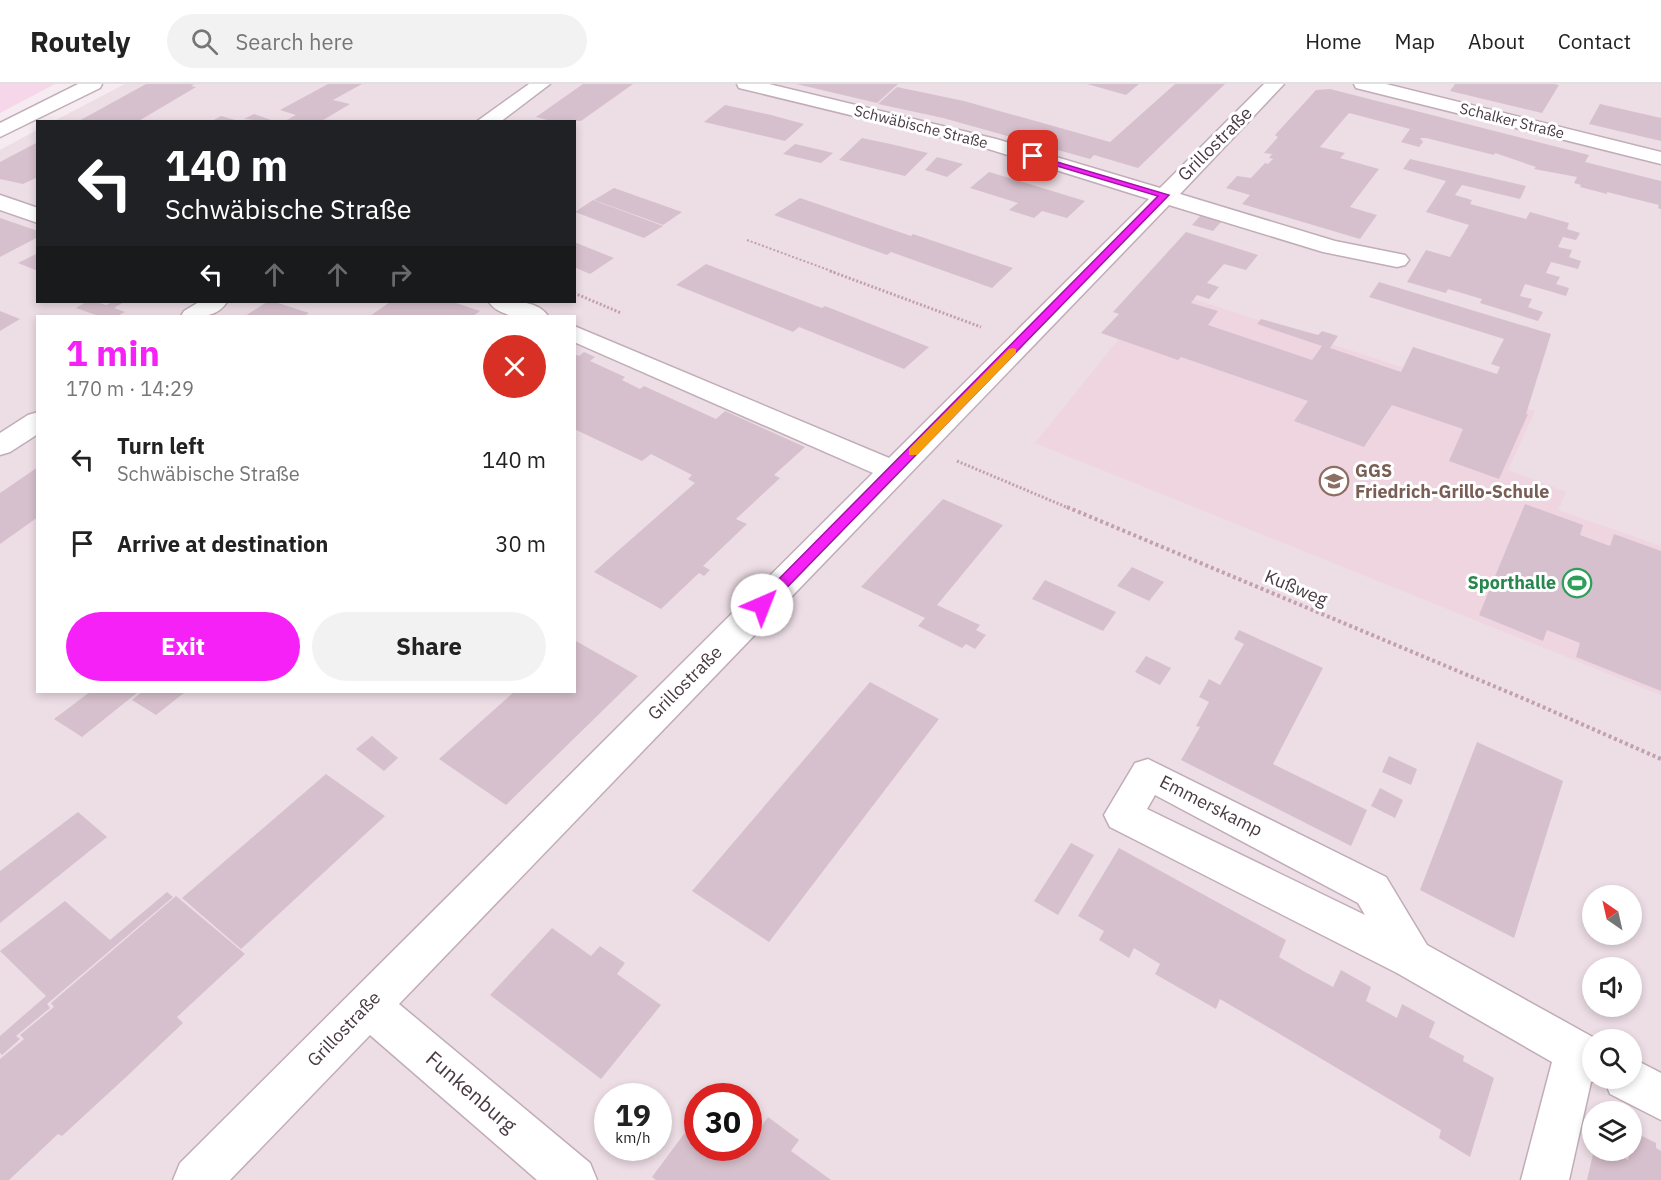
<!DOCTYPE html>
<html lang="en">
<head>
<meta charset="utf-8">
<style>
  :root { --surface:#fff; --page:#f2f2f2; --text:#222; --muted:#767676; --line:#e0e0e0; --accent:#f521f7 }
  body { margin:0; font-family:"IBM Plex Sans",sans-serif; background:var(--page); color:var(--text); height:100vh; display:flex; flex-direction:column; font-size:22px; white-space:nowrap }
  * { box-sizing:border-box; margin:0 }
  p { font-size:20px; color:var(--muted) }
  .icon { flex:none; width:33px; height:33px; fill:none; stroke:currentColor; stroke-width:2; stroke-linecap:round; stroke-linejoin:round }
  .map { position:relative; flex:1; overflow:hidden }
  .side { position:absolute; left:36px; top:231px; width:540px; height:378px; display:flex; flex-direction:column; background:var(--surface); border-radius:0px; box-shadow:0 3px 9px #0003 }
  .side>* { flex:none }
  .top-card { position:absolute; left:36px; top:36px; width:540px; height:183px; border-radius:0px; box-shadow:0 3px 9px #0003; background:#202124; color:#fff; overflow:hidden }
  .needle { width:39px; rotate:326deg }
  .buttons { position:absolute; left:1582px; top:801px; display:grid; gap:12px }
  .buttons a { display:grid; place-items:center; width:60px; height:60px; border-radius:50%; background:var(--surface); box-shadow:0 3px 9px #0003; font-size:30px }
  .speed { position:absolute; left:594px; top:999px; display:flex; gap:12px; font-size:30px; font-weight:700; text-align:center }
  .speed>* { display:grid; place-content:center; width:78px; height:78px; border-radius:50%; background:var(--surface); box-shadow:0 3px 9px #0003; line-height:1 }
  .speed small { font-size:15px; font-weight:400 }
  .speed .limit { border:9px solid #d22; background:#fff; color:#111 }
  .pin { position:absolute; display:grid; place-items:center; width:51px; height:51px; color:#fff; margin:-26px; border-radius:12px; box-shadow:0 3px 9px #0006 }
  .me { position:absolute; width:66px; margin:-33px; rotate:44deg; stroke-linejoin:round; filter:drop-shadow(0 0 4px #0008) }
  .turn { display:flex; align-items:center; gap:21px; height:126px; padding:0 30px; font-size:27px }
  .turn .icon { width:78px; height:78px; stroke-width:2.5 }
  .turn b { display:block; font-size:42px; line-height:51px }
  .lanes { display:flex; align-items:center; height:57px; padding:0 30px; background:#0003; justify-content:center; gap:30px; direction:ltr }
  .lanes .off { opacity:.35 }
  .round { display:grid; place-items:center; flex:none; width:63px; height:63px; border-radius:32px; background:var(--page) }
  .overview { display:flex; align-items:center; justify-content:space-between; height:102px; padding:0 30px }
  h1 { font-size:36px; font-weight:700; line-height:45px; color:var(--accent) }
  .cta { display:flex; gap:12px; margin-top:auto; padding:12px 30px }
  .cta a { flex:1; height:69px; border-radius:36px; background:var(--accent); color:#fff; font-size:24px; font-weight:700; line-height:69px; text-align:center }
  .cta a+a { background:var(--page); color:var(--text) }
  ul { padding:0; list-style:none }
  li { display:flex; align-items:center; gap:18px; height:84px; padding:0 30px }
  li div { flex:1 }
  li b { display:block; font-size:22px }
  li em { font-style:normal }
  header { display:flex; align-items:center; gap:36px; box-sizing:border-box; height:84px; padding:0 30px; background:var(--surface); border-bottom:2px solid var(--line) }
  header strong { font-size:28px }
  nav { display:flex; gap:33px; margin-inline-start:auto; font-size:21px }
  .search { width:420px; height:54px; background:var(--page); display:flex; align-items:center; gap:15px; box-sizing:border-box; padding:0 21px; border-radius:33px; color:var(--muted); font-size:22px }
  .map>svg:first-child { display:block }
  .residential { fill:#eddde5; fill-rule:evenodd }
  .commercial { fill:#f6d7e9 }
  .education { fill:#eed5e0 }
  .building { fill:#d7c0cd }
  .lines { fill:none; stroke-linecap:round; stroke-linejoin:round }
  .minor-casing { stroke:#c1adb7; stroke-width:3 }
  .path-far2 { stroke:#c29fb1; stroke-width:2; stroke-dasharray:2 2; stroke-linecap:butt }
  .path-far1 { stroke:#c29fb1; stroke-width:3; stroke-dasharray:2 2; stroke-linecap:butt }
  .path { stroke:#c29fb1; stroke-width:4; stroke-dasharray:3 3; stroke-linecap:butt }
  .minor { fill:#fff; fill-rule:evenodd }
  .route { fill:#f521f7; stroke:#9f15a1; stroke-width:1.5 }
  .slow { fill:#f59e0b }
  .labels { text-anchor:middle; stroke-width:6; stroke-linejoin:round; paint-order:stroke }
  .far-street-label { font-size:15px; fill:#493942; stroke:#fff }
  .street-label { font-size:18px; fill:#493942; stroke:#fff }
  .education-label { font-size:18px; font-weight:bold; fill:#785e54; stroke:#fff; text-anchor:start }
  .leisure-label { font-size:18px; font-weight:bold; fill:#27864d; stroke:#fff; text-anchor:end }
  .near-street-label { font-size:21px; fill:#493942; stroke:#fff }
</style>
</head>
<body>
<header>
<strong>Routely</strong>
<div class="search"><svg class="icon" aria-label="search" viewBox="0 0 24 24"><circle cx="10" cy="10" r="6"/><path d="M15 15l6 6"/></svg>Search here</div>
<nav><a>Home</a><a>Map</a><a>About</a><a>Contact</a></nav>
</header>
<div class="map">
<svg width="1661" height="1096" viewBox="0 0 1661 1096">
  <rect width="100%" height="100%" fill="#f5ebf0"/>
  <path class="residential" d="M125,0H1661V1096H0V66L37,46L38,218H574V38L54,37ZM38,232H574V608H38ZM1593,812H1632V850H1593ZM1593,884H1632V922H1593ZM1593,956H1632V994H1593ZM608,1012H658V1064H608ZM698,1012H748V1064H698ZM1593,1028H1632V1066H1593Z"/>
  <path class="commercial" d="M0,0H55L0,29Z"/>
  <path class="education" d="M1160,204L1535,327L1508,386L1566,408L1558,426L1661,462V611L1035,359Z"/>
  <g class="building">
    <path d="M146,0H194L191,2L196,3L137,38H77Z"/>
    <path d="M328,0H362L333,16L350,20L320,38H283L296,31L280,26Z"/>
    <path d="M583,0H633L581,37L555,38L536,33Z"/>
    <path d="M796,0H898L877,19Z"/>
    <path d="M1087,0H1139L1126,11Z"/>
    <path d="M1175,0H1225L1138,84L1094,71L1090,75L943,34L878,20L897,3L964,17L1110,58Z"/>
    <path d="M1455,0H1554L1559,1L1542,29L1450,7Z"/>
    <path d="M1330,5L1589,71L1585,78L1661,97V125L1658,124L1659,121L1607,108V110L1580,103L1581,101L1574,99L1577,93L1534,85L1536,83L1495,69L1494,71L1426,54H1420L1423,58L1419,63L1401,58L1410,45L1349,29L1320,63L1345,69L1340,74L1379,85L1350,123L1377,131L1360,155L1242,120L1250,111L1226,104L1237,92L1251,94L1265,79L1268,80L1273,75L1269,74L1272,70L1264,69L1278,53L1275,51L1316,6Z"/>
    <path d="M1600,20L1661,34V57L1589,40Z"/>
    <path d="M725,21L771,31L804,40L785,57L704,38Z"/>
    <path d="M254,30L274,37V38L244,35Z"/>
    <path d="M221,32L239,37V38H210Z"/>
    <path d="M862,54L895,61L928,69L905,92L839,76Z"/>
    <path d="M38,58V93L23,100L0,95V78Z"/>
    <path d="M795,60L821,66L833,69L821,79L783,70Z"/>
    <path d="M937,73L963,80L947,93L925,86Z"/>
    <path d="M1410,75L1526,102L1520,115L1462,101L1455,111L1472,116L1470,120L1526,135L1530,128L1569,139L1567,145L1580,149L1576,156L1563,153L1558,163L1572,166L1569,173L1581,177L1578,185L1551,178L1546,189L1560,193L1556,200L1569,204L1566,212L1525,200L1520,212L1532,215L1528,223L1543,228L1538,237L1480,219L1482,215L1448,205L1446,209L1407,198L1426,166L1450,173L1469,141L1426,128L1446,97L1403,85Z"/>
    <path d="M989,88L1013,95L1085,117L1067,134L1042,127L1034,134L1009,126L1018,119L970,104Z"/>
    <path d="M614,104L682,128L663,141L594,116Z"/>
    <path d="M800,114L911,152L913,150L1013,184L992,204L891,168L887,171L774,131Z"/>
    <path d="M593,116L663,142L644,154L575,128Z"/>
    <path d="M1201,131L1222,137L1213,147L1192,141Z"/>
    <path d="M0,134L38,147V153L0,173Z"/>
    <path d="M1186,148L1258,171L1246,186L1224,180L1207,199L1219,203L1209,215L1197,211L1191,219L1218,227L1208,241L1312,276L1322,262L1257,240L1261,235L1318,251L1322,247L1338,252L1330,264L1401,288L1413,263L1497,290L1500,283L1491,280L1504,255L1369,213L1379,198L1551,250L1526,330H1528L1499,395L1449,377L1463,345L1392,321L1364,363L1294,337L1308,317L1181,273L1178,276L1101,249L1119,230L1113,228Z"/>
    <path d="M574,158L614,174L590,190L574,183Z"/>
    <path d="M38,169V187L18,179Z"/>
    <path d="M706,180L822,224L825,222L929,263L904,285L799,243L793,248L676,201Z"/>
    <path d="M86,218H96L106,221L113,218H124L114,224L125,228L117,232H99L76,224Z"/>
    <path d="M267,218H275L309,229L304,232H245Z"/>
    <path d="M390,218H453L480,227L473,232H370Z"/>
    <path d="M0,227L20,235L0,247Z"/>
    <path d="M584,268L595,273L590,277L625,293L622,296L640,305L644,302L716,335L725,327L805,363L774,391L780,394L736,435L747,440L703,482L710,486L704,492L699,489L661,525L594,488L695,399L688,395L692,391L651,370L642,377L574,345V270L579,272Z"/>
    <path d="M38,383V433L0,460V409Z"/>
    <path d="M943,415L1003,441L937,521L980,541L976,546L986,551L975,565L966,560L962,564L918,542L925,534L861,503Z"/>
    <path d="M1525,420L1583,441L1580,451L1610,462L1614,450L1661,467V607L1576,573L1580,559L1547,546L1543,557L1479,531Z"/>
    <path d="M1132,483L1164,498L1149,517L1117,502Z"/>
    <path d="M1045,496L1116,528L1103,547L1032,515Z"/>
    <path d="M1239,546L1323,584L1273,680L1367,726L1351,762L1181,676L1200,643L1196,642L1209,618L1199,613L1209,595L1220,601L1244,560L1234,555Z"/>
    <path d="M574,556L638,592L506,721L439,675L514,608H574Z"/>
    <path d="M1146,572L1171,584L1160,601L1135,588Z"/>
    <path d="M870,598L939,635L769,858L692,807Z"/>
    <path d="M90,608H138L82,653L54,635Z"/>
    <path d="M142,608H185L156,631L132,616Z"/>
    <path d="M372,652L398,674L384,687L356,665Z"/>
    <path d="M1477,658L1563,697L1514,854L1420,806Z"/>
    <path d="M1389,672L1417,685L1411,701L1382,688Z"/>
    <path d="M326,690L385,732L241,865L182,814Z"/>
    <path d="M1380,704L1403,716L1395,734L1371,722Z"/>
    <path d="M78,728L107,753L0,839V787Z"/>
    <path d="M1071,759L1094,771L1058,831L1034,817Z"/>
    <path d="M1119,764L1286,856L1279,873L1305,888L1333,903L1341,886L1371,903L1366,917L1397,934L1402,920L1435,938L1429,953L1464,972L1463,977L1494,994L1470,1073L1439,1054L1441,1046L1278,949L1220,915L1216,925L1155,890L1160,880L1134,864L1129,874L1099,856L1104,847L1078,832Z"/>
    <path d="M167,808L173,813L47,920L50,924L16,952L20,955L2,971L0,969V952L46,912L0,867L65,817L110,856Z"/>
    <path d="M176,812L245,870L177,933L183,939L125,994L62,1052L58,1050L9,1096H0V975L24,955L20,951L54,923L51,919Z"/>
    <path d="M552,844L591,872L600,862L625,879L617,890L661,921L601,995L490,911Z"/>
    <path d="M698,1031V1064H748V1035L760,1044L768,1033L799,1056L791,1067L831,1096H656L652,1093Z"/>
    <path d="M1634,1048L1656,1059V1064L1661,1067V1096H1587L1594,1066H1611L1628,1076Z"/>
  </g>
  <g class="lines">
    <g class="minor-casing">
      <g id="minor">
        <path d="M78,0H102L100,4L0,53V39Z"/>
        <path d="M529,0H550L500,38H476Z"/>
        <path d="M737,0H769L996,55L1160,104L1264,0H1284L1180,110L1335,157L1405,171L1409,176L1405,181L1397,183L1323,168L1169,121L399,920L590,1079L597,1096H537L370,951L230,1096H173L180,1079L873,389L574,258V242L889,374L1149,115L982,63L739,4Z"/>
        <path d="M1354,0H1386L1661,68V80L1356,4Z"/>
        <path d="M0,111L38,124V139L0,126Z"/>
        <path d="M199,218H227C216,235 199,232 181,232L184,227Z"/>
        <path d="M489,218C507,216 537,215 548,232C530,234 500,235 489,218Z"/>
        <path d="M38,328V350L10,368L0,371V349L28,331Z"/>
        <path d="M1148,675L1386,793L1427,861L1598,956H1593V994H1632V974L1661,989V1036L1610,1010L1604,995L1591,998L1569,1096H1521L1552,978L1397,889L1110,743L1104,731L1135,679ZM1155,711L1358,819L1365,831L1147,725Z"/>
      </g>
    </g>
    <path class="path-far2" d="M747,156L834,188"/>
    <g class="path-far1">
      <path d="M830,187L981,243"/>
      <path d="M574,209L621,229"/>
      <path d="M957,377L1071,425"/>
    </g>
    <path class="path" d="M1067,423L1527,616L1661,675"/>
    <use href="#minor" class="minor"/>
  </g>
  <path class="route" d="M1030,70L1169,111L767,524H757L755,521L757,517L1158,112L1030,74Z"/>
  <path class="slow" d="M1013,264L1016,265V269L917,371H909V365L1009,265Z"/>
  <defs>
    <g id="school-ring" transform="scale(1.5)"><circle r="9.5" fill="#fff" stroke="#8d6e63" stroke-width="1.5"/><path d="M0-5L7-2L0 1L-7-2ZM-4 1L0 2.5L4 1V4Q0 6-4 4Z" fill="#8d6e63"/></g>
    <g id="stadium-ring" transform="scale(1.5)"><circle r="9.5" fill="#fff" stroke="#2e9e5b" stroke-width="1.5"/><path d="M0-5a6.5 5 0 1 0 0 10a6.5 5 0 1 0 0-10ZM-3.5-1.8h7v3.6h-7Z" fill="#2e9e5b"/></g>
  </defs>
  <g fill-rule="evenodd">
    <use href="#school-ring" x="1334" y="397"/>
    <use href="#stadium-ring" x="1577" y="499"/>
  </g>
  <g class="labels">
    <g class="far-street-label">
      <text transform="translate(1512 37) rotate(14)" y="5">Schalker Straße</text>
      <text transform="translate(921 43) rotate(14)" y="5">Schwäbische Straße</text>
    </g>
    <g class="street-label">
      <text transform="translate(1215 60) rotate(-45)" y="6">Grillostraße</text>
      <text transform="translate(1296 504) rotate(23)" y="6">Kußweg</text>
      <text transform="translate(685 599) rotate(-45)" y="6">Grillostraße</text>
      <text transform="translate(1211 722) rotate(27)" y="6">Emmerskamp</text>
      <text transform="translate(344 945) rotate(-46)" y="6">Grillostraße</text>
    </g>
    <g class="education-label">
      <text x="1355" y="393">GGS<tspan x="1355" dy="21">Friedrich-Grillo-Schule</tspan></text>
    </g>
    <g class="leisure-label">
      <text x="1556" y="505">Sporthalle</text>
    </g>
    <g class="near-street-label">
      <text transform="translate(471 1008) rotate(41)" y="7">Funkenburg</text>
    </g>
  </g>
</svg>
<div class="buttons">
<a><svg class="needle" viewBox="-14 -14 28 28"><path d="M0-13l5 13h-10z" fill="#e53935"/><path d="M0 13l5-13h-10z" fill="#767676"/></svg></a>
<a><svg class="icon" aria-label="sound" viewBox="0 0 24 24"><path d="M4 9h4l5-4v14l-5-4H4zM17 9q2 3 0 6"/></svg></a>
<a><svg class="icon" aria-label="search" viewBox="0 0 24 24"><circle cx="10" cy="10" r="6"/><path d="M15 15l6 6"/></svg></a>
<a><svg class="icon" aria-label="layers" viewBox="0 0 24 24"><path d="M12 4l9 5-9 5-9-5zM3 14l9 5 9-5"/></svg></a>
</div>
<div class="speed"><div>19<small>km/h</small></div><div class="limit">30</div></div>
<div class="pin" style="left:1033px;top:72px;background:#d93025"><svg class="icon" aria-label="arrive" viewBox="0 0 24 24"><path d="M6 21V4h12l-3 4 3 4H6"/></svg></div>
<svg class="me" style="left:762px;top:521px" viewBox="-20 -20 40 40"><circle r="19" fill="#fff"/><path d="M0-13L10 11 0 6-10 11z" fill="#f521f7"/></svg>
<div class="top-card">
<div class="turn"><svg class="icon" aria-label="left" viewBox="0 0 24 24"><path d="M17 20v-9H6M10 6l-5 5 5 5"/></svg><div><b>140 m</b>Schwäbische Straße</div></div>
<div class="lanes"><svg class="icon" aria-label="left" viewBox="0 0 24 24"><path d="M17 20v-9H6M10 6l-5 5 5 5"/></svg><svg class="icon off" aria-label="ahead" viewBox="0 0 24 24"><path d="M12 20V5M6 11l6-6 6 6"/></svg><svg class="icon off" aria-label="ahead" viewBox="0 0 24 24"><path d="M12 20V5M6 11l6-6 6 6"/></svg><svg class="icon off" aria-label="right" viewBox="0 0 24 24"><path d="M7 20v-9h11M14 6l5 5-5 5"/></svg></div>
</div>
<section class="side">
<div class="overview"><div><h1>1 min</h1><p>170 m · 14:29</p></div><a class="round" style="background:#d93025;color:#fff"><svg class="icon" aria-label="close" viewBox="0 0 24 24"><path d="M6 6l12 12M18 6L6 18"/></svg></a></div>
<ul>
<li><svg class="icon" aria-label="left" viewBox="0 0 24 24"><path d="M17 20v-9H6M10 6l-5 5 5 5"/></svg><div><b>Turn left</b><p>Schwäbische Straße</p></div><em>140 m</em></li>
<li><svg class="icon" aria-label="arrive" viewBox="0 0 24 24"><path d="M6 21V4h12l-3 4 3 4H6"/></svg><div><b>Arrive at destination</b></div><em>30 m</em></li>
</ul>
<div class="cta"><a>Exit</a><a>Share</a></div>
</section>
</div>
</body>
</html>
